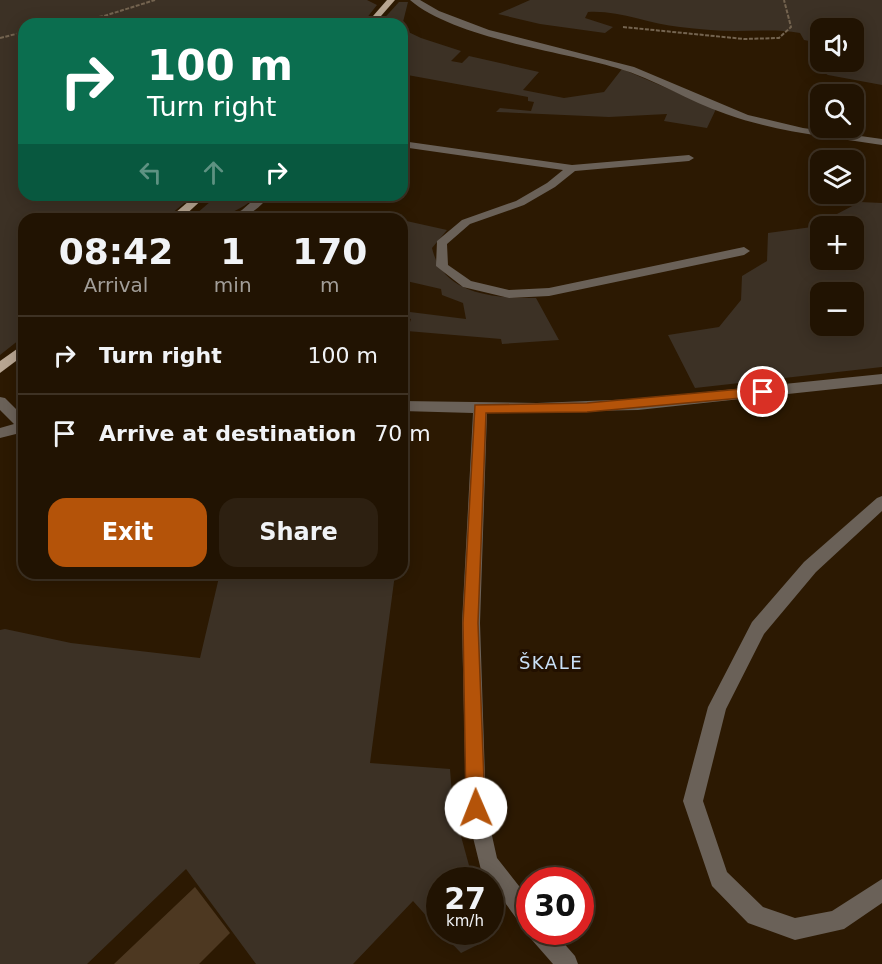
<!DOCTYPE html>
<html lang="en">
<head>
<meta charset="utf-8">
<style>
  :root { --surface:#211302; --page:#2d2011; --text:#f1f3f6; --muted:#a29e99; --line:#3e3224; --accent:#b45309 }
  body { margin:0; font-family:"DejaVu Sans",sans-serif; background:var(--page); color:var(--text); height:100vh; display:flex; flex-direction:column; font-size:22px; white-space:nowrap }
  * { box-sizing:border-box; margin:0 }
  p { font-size:20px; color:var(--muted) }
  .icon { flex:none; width:33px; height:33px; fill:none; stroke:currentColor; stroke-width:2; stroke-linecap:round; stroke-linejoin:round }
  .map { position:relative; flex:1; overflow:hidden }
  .panel { position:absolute; left:18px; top:213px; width:390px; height:366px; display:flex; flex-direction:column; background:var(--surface); border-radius:18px; box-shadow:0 3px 15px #0003,0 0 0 2px var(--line) }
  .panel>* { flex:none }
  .guide { position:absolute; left:18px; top:18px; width:390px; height:183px; border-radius:18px; box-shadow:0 3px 15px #0003,0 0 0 2px var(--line); background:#0b6e4f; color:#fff; overflow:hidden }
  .buttons { position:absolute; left:810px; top:18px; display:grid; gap:12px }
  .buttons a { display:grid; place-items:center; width:54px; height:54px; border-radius:12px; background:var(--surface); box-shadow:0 3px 15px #0003,0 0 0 2px var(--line); font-size:30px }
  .speed { position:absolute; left:426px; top:867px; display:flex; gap:12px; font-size:30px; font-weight:700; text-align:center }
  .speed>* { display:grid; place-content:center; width:78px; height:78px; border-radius:50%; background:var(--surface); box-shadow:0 3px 15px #0003,0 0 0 2px var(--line); line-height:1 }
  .speed small { font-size:15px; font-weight:400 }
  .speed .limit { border:9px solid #d22; background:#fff; color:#111 }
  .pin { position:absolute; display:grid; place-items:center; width:51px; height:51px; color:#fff; margin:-26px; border:3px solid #fff; border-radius:50%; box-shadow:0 2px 6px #0007 }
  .me { position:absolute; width:66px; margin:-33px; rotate:359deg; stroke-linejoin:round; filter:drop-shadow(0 0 4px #0008) }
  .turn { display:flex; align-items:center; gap:21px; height:126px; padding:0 30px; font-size:27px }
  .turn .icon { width:78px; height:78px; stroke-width:2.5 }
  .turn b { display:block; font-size:42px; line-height:51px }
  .lanes { display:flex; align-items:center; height:57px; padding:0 30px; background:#0003; justify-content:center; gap:30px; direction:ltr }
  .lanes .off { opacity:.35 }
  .eta { display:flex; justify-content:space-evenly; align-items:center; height:102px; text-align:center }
  .eta b { font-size:36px; font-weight:800; line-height:42px }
  .primary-button { display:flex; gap:12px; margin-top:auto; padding:12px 30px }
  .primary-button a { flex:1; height:69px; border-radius:18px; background:var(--accent); color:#fff; font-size:24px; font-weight:800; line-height:69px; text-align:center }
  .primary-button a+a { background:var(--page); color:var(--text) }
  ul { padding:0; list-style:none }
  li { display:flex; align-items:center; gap:18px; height:78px; padding:0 30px; border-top:2px solid var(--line) }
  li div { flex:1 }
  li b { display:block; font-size:22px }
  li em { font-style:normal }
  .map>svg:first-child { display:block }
  .green { fill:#3c3125; fill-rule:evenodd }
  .building { fill:#4d3821 }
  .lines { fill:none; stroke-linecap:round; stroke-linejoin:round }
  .path { stroke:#746450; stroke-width:2; stroke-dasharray:4 1.5; stroke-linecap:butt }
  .minor { fill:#6a6158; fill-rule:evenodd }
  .major { fill:#b8a692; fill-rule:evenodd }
  .route { fill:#b45309; stroke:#753606; stroke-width:1.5 }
  .labels { text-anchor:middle; stroke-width:6; stroke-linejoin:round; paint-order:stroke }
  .quarter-label { font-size:18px; letter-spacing:1.5px; fill:#cae1f8; stroke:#221000 }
</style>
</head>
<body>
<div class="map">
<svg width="882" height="964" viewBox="0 0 882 964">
  <rect width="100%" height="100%" fill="#2c1902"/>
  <g class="green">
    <path d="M0,0H367L377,5L362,24H24V195H194L165,219H24V336L0,355Z"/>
    <path d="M530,0H882V85L828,75L819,70V65L854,62V28H820V43L804,40L800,33C778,29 757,31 735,31C717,31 698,29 680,27C649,24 619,10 588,12L585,18L613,27L605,33L540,24L498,14Z"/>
    <path d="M399,2H408L402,26L379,24Z"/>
    <path d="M402,29L421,38L461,51L451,61L462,63L469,56L539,72L523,90L564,98L604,92L622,69L716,109L707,128L664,121L667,114L609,117L496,112L500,108L531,111L534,102L528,101V97L402,74Z"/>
    <path d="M218,195H258C242,210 219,221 197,218L196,214Z"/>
    <path d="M860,202L882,203V367L695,388L668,335L719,327L741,300L742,276L767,261L768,233L812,227ZM820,226H854V260H820ZM820,292H854V326H820Z"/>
    <path d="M402,220L447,230L432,248C443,296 496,298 536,298L559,340L502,344L501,339L407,331L411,319L402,317V311L466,319L463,303L442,295L441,289L402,280Z"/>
    <path d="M220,573L395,574L370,763L450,769L453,807L473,880H440L439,930L413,901L353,964H256L186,869L87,964H0V630L5,629L71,643L200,658Z"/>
    <path d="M441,932H486L485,941L461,953Z"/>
  </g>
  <path class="building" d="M195,887L230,933L199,964H114Z"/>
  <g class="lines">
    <g class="path">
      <path d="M61,24L104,16L155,0"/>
      <path d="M623,27L744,39L779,38L791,27L784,0"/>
      <path d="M0,38L24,32"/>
    </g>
    <g class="minor">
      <path d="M410,0H420L439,11L489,30L634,67L748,115L803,128L882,139V145C829,137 776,132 726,114C688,101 655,79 617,68C560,51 454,38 410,0Z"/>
      <path d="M402,141L572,165L689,155L694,158L689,161L575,171L555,187L524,205L470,224L447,244L448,265L471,281L509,290L549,288L744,247L750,251L744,255L549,296L509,298L463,287L436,266L437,241L462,220L516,201L547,183L563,170L402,147Z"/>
      <path d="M259,195H270C258,210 246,219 226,219L242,210Z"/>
      <path d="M882,374V384L638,410L487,413L480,623L486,809L497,858L530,900V929L522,926L481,870L466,809L462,623L473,413L402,411V401L537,403L638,399Z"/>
      <path d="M0,397L5,398L24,417V432L0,438V428L14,424L0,410Z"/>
      <path d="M882,496V511L816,572L764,634L726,709L703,801L727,872L763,907L795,918L832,911L882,879V903L844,929L795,940L748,923L712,886L683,801L708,707L752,622L804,562L877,498Z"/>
      <path d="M529,932H554L575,956L578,964H553L532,940Z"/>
    </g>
    <g class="major">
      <path d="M387,0H395L374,24H366Z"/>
      <path d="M196,195H207L181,219H168Z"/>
      <path d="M24,344V355L0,373V361Z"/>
    </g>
  </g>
  <path class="route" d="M763,387L769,392L763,396L587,412L486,413L478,623L485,808L482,815L476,818L469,815L466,808L463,623L475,405L587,403Z"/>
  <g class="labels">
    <g class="quarter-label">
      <text x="551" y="669">ŠKALE</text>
    </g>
  </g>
</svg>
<div class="buttons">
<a><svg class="icon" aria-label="sound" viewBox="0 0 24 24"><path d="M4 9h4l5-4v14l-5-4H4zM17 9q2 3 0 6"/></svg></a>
<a><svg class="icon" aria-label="search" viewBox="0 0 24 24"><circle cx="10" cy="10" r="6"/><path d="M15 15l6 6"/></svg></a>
<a><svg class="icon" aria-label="layers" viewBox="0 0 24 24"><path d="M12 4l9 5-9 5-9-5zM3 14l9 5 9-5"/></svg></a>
<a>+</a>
<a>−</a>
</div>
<div class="speed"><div>27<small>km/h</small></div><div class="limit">30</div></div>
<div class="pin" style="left:763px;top:392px;background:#d93025"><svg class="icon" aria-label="arrive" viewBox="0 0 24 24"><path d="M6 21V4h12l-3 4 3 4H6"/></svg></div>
<svg class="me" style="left:476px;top:808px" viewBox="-20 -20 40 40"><circle r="19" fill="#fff"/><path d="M0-13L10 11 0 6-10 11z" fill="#b45309"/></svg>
<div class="guide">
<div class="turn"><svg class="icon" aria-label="right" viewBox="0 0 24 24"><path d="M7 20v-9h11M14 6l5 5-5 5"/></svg><div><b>100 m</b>Turn right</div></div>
<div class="lanes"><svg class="icon off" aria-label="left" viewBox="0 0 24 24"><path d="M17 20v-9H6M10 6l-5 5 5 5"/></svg><svg class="icon off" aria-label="ahead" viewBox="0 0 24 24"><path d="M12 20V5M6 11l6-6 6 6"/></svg><svg class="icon" aria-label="right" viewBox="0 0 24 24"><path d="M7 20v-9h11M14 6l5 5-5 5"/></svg></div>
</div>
<section class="panel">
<div class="eta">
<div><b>08:42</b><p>Arrival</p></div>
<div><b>1</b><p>min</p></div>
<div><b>170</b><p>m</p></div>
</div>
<ul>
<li><svg class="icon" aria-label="right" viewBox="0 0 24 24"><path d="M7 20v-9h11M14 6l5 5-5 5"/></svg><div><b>Turn right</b></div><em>100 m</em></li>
<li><svg class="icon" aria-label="arrive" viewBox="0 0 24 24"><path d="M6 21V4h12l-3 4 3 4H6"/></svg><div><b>Arrive at destination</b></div><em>70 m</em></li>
</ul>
<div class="primary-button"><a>Exit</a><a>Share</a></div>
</section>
</div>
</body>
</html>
